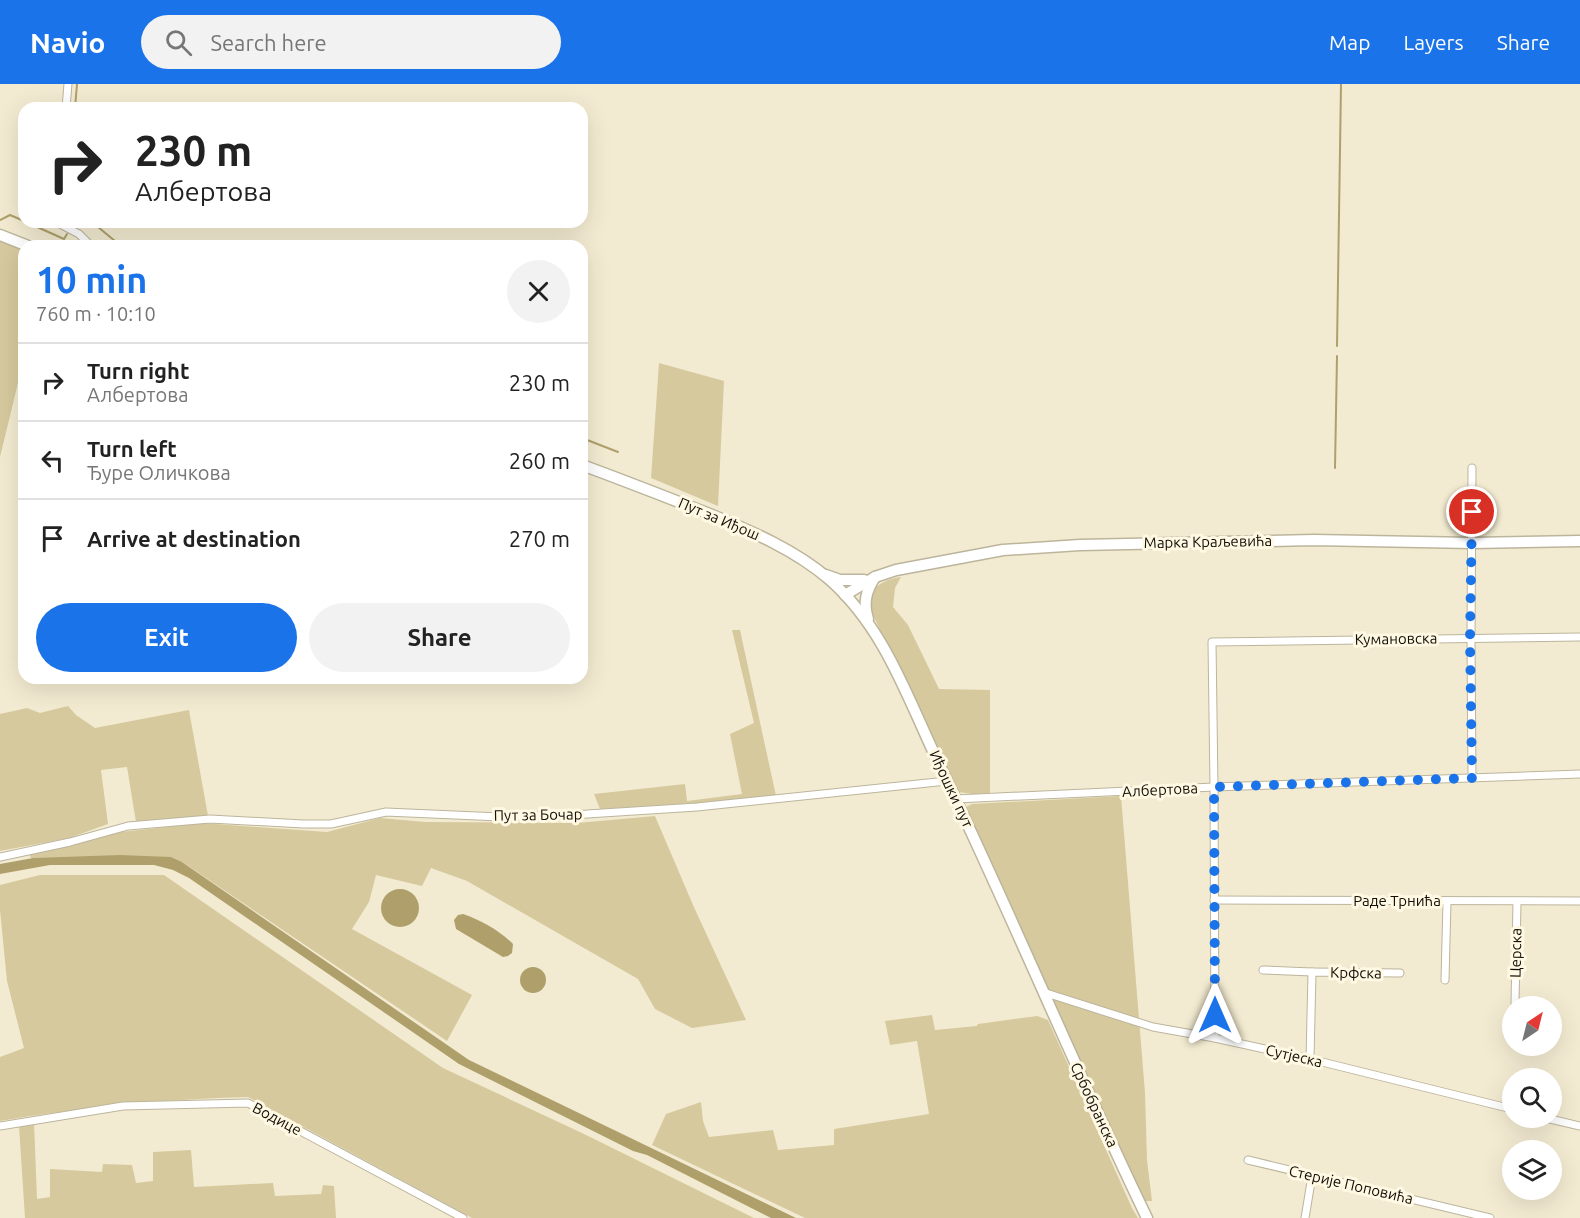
<!DOCTYPE html>
<html lang="en">
<head>
<meta charset="utf-8">
<style>
  :root { --surface:#fff; --page:#f2f2f2; --text:#222; --muted:#767676; --line:#e0e0e0; --accent:#1a73e8 }
  body { margin:0; font-family:Ubuntu,sans-serif; background:var(--page); color:var(--text); height:100vh; display:flex; flex-direction:column; font-size:22px; white-space:nowrap }
  * { box-sizing:border-box; margin:0 }
  p { font-size:20px; color:var(--muted) }
  .icon { flex:none; width:33px; height:33px; fill:none; stroke:currentColor; stroke-width:2; stroke-linecap:round; stroke-linejoin:round }
  .map { position:relative; flex:1; overflow:hidden }
  .side { position:absolute; left:18px; top:156px; width:570px; height:444px; display:flex; flex-direction:column; background:var(--surface); border-radius:18px; box-shadow:0 6px 24px #0002 }
  .side>* { flex:none }
  .hud { position:absolute; left:18px; top:18px; width:570px; height:126px; border-radius:18px; box-shadow:0 6px 24px #0002; background:#fff; color:var(--text); overflow:hidden }
  .needle { width:39px; rotate:35deg }
  .controls { position:absolute; left:1502px; top:912px; display:grid; gap:12px }
  .controls a { display:grid; place-items:center; width:60px; height:60px; border-radius:50%; background:var(--surface); box-shadow:0 6px 24px #0002; font-size:30px }
  .pin { position:absolute; display:grid; place-items:center; width:51px; height:51px; color:#fff; margin:-26px; border:3px solid #fff; border-radius:50%; box-shadow:0 2px 6px #0007 }
  .me { position:absolute; width:66px; margin:-33px; rotate:0deg; stroke-linejoin:round; filter:drop-shadow(0 0 4px #0008) }
  .turn { display:flex; align-items:center; gap:21px; height:126px; padding:0 18px; font-size:27px }
  .turn .icon { width:78px; height:78px; stroke-width:2.5 }
  .turn b { display:block; font-size:42px; line-height:51px }
  .round { display:grid; place-items:center; flex:none; width:63px; height:63px; border-radius:32px; background:var(--page) }
  .headline { display:flex; align-items:center; justify-content:space-between; height:102px; padding:0 18px }
  h1 { font-size:36px; font-weight:700; line-height:45px; color:var(--accent) }
  .button { display:flex; gap:12px; margin-top:auto; padding:12px 18px }
  .button a { flex:1; height:69px; border-radius:36px; background:var(--accent); color:#fff; font-size:24px; font-weight:700; line-height:69px; text-align:center }
  .button a+a { background:var(--page); color:var(--text) }
  ul { padding:0; list-style:none }
  li { display:flex; align-items:center; gap:18px; height:78px; padding:0 18px; border-top:2px solid var(--line) }
  li div { flex:1 }
  li b { display:block; font-size:22px }
  li em { font-style:normal }
  header { display:flex; align-items:center; gap:36px; box-sizing:border-box; height:84px; padding:0 30px; background:var(--accent); color:#fff }
  header strong { font-size:28px }
  nav { display:flex; gap:33px; margin-inline-start:auto; font-size:21px }
  .search { width:420px; height:54px; background:var(--page); display:flex; align-items:center; gap:15px; box-sizing:border-box; padding:0 21px; border-radius:33px; color:var(--muted); font-size:22px }
  .map>svg:first-child { display:block }
  .green { fill:#d6c99e }
  .water { fill:#afa06b }
  .lines { fill:none; stroke-linecap:round; stroke-linejoin:round }
  .stream { stroke:#afa06b; stroke-width:2 }
  .street-casing { stroke:#bcb59c; stroke-width:9 }
  .primary-casing { stroke:#bcb59c; stroke-width:13 }
  .street { stroke:#fff; stroke-width:7 }
  .primary { stroke:#fff; stroke-width:10 }
  .route { stroke:#1a73e8; stroke-width:10; stroke-dasharray:0 18 }
  .labels { text-anchor:middle; stroke-width:6; stroke-linejoin:round; paint-order:stroke }
  .street-label { font-size:15px; fill:#120f07; stroke:#fff8e3 }
</style>
</head>
<body>
<header>
<strong>Navio</strong>
<div class="search"><svg class="icon" aria-label="search" viewBox="0 0 24 24"><circle cx="10" cy="10" r="6"/><path d="M15 15l6 6"/></svg>Search here</div>
<nav><a>Map</a><a>Layers</a><a>Share</a></nav>
</header>
<div class="map">
<svg width="1580" height="1134" viewBox="0 0 1580 1134">
  <rect width="100%" height="100%" fill="#f3ebd1"/>
  <g class="green">
    <path d="M0,157L24,166V274L0,373Z"/>
    <path d="M659,279L724,297L718,422L651,394Z"/>
    <path d="M901,493L895,504L893,523L908,541L939,605L990,606V709L980,711L958,708L871,527L869,510C879,499 887,495 901,493Z"/>
    <path d="M732,546H740L776,712L713,718L600,725L594,710L685,700L687,717L742,710L730,650L754,639Z"/>
    <path d="M68,622L76,631L95,644L189,626L208,732L136,738L127,683L101,686L108,740L69,754L0,767V630L27,624L40,629Z"/>
    <path d="M1121,712L1145,1009L1147,1076L1152,1117H1145L1140,1113L966,729V723L972,720Z"/>
    <path d="M655,732L693,821L746,936L692,944L655,925L638,895L467,797L431,784L422,802L376,791L369,818L352,845L472,911L447,957L184,779L171,773L31,774L29,770L70,762L121,748L202,739L327,748L380,734L425,738L577,739Z"/>
    <path d="M40,791H164L443,984L582,1049L754,1134H472L248,1013C165,1015 81,1023 0,1037V973L24,964L7,897L0,826V801Z"/>
    <path d="M932,931L935,946L977,942L978,940L1037,932L1048,936L1132,1124L1138,1134H805L652,1061L666,1030L701,1018L703,1037L709,1053L773,1046L778,1066L834,1061V1045L929,1030L917,957L890,961L885,937Z"/>
    <path d="M34,1038L37,1115L50,1113V1085L102,1088L103,1080L132,1081L136,1099L153,1097V1068L191,1066L194,1103L273,1099L275,1112L321,1110L323,1101L334,1102L336,1134H25L19,1042Z"/>
  </g>
  <g class="water">
    <path d="M120,771L171,773L182,778L469,976L796,1134H771L647,1071L633,1067L459,980L189,794L173,786L154,781H50L0,790V780L33,774Z"/>
    <circle cx="400" cy="824" r="19"/>
    <path d="M463,830C481,836 500,847 513,860L512,869L508,872L503,873L456,845L454,836L458,831Z"/>
    <circle cx="533" cy="896" r="13"/>
  </g>
  <g class="lines">
    <g class="stream">
      <path d="M75,24L77,0"/>
      <path d="M0,136L10,131L24,137"/>
      <path d="M26,138L64,155L67,150"/>
      <path d="M92,138L121,162"/>
      <path d="M1337,262L1341,0"/>
      <path d="M582,354L618,368"/>
      <path d="M1335,384L1337,272"/>
    </g>
    <g class="street-casing">
      <g id="street">
        <path d="M66,24L68,0"/>
        <path d="M60,138V140L79,150L91,162"/>
        <path d="M1472,694L1471,554L1472,384"/>
        <path d="M956,715L1214,703L1580,690"/>
        <path d="M0,773L70,758L128,742L210,735L303,740H331L386,728L500,733L587,730L697,723L947,697"/>
        <path d="M1214,816L1580,817"/>
        <path d="M1263,886L1312,888"/>
        <path d="M1445,896L1447,817"/>
        <path d="M1043,908L1153,943L1215,954L1310,975L1512,1025"/>
        <path d="M1515,919L1517,818"/>
        <path d="M1215,954L1214,703L1212,558L1580,553"/>
        <path d="M1310,975L1312,888L1400,889"/>
        <path d="M1546,1034L1580,1042"/>
        <path d="M0,1042L123,1022L248,1019L463,1134"/>
        <path d="M1248,1076L1490,1134"/>
        <path d="M1305,1134L1312,1092"/>
      </g>
    </g>
    <g class="primary-casing">
      <g id="primary">
        <path d="M0,151L28,162"/>
        <path d="M582,381C625,397 669,414 712,431C753,448 795,466 829,495C886,545 908,616 940,682C1012,831 1075,985 1147,1134"/>
        <path d="M826,491L840,496H864"/>
        <path d="M845,511L875,493L896,486L1003,466L1080,461L1314,456L1472,459L1580,457"/>
        <path d="M868,535C863,519 866,507 875,493"/>
      </g>
    </g>
    <use href="#street" class="street"/>
    <use href="#primary" class="primary"/>
  </g>
  <g class="lines">
    <path class="route" d="M1215,931L1214,703L1472,694L1470,554L1472,428"/>
  </g>
  <g class="labels">
    <g class="street-label">
      <text transform="translate(719 435) rotate(23)" y="5">Пут за Иђош</text>
      <text transform="translate(1208 458) rotate(-1)" y="5">Марка Краљевића</text>
      <text transform="translate(1396 555) rotate(-1)" y="5">Кумановска</text>
      <text transform="translate(951 705) rotate(65)" y="5">Иђошки пут</text>
      <text transform="translate(1160 706) rotate(-3)" y="5">Албертова</text>
      <text transform="translate(538 731) rotate(-1)" y="5">Пут за Бочар</text>
      <text x="1397" y="822">Раде Трнића</text>
      <text transform="translate(1516 869) rotate(-89)" y="5">Церска</text>
      <text transform="translate(1356 889) rotate(1)" y="5">Крфска</text>
      <text transform="translate(1294 972) rotate(13)" y="5">Сутјеска</text>
      <text transform="translate(1094 1021) rotate(65)" y="5">Србобранска</text>
      <text transform="translate(277 1035) rotate(28)" y="5">Водице</text>
      <text transform="translate(1351 1101) rotate(13)" y="5">Стерије Поповића</text>
    </g>
  </g>
</svg>
<div class="controls">
<a><svg class="needle" viewBox="-14 -14 28 28"><path d="M0-13l5 13h-10z" fill="#e53935"/><path d="M0 13l5-13h-10z" fill="#767676"/></svg></a>
<a><svg class="icon" aria-label="search" viewBox="0 0 24 24"><circle cx="10" cy="10" r="6"/><path d="M15 15l6 6"/></svg></a>
<a><svg class="icon" aria-label="layers" viewBox="0 0 24 24"><path d="M12 4l9 5-9 5-9-5zM3 14l9 5 9-5"/></svg></a>
</div>
<div class="pin" style="left:1472px;top:428px;background:#d93025"><svg class="icon" aria-label="arrive" viewBox="0 0 24 24"><path d="M6 21V4h12l-3 4 3 4H6"/></svg></div>
<svg class="me" style="left:1215px;top:931px" viewBox="-20 -20 40 40"><path d="M0-17L14 15 0 8-14 15z" fill="#1a73e8" stroke="#fff" stroke-width="4"/></svg>
<div class="hud">
<div class="turn"><svg class="icon" aria-label="right" viewBox="0 0 24 24"><path d="M7 20v-9h11M14 6l5 5-5 5"/></svg><div><b>230 m</b>Албертова</div></div>
</div>
<section class="side">
<div class="headline"><div><h1>10 min</h1><p>760 m · 10:10</p></div><a class="round"><svg class="icon" aria-label="close" viewBox="0 0 24 24"><path d="M6 6l12 12M18 6L6 18"/></svg></a></div>
<ul>
<li><svg class="icon" aria-label="right" viewBox="0 0 24 24"><path d="M7 20v-9h11M14 6l5 5-5 5"/></svg><div><b>Turn right</b><p>Албертова</p></div><em>230 m</em></li>
<li><svg class="icon" aria-label="left" viewBox="0 0 24 24"><path d="M17 20v-9H6M10 6l-5 5 5 5"/></svg><div><b>Turn left</b><p>Ђуре Оличкова</p></div><em>260 m</em></li>
<li><svg class="icon" aria-label="arrive" viewBox="0 0 24 24"><path d="M6 21V4h12l-3 4 3 4H6"/></svg><div><b>Arrive at destination</b></div><em>270 m</em></li>
</ul>
<div class="button"><a>Exit</a><a>Share</a></div>
</section>
</div>
</body>
</html>
